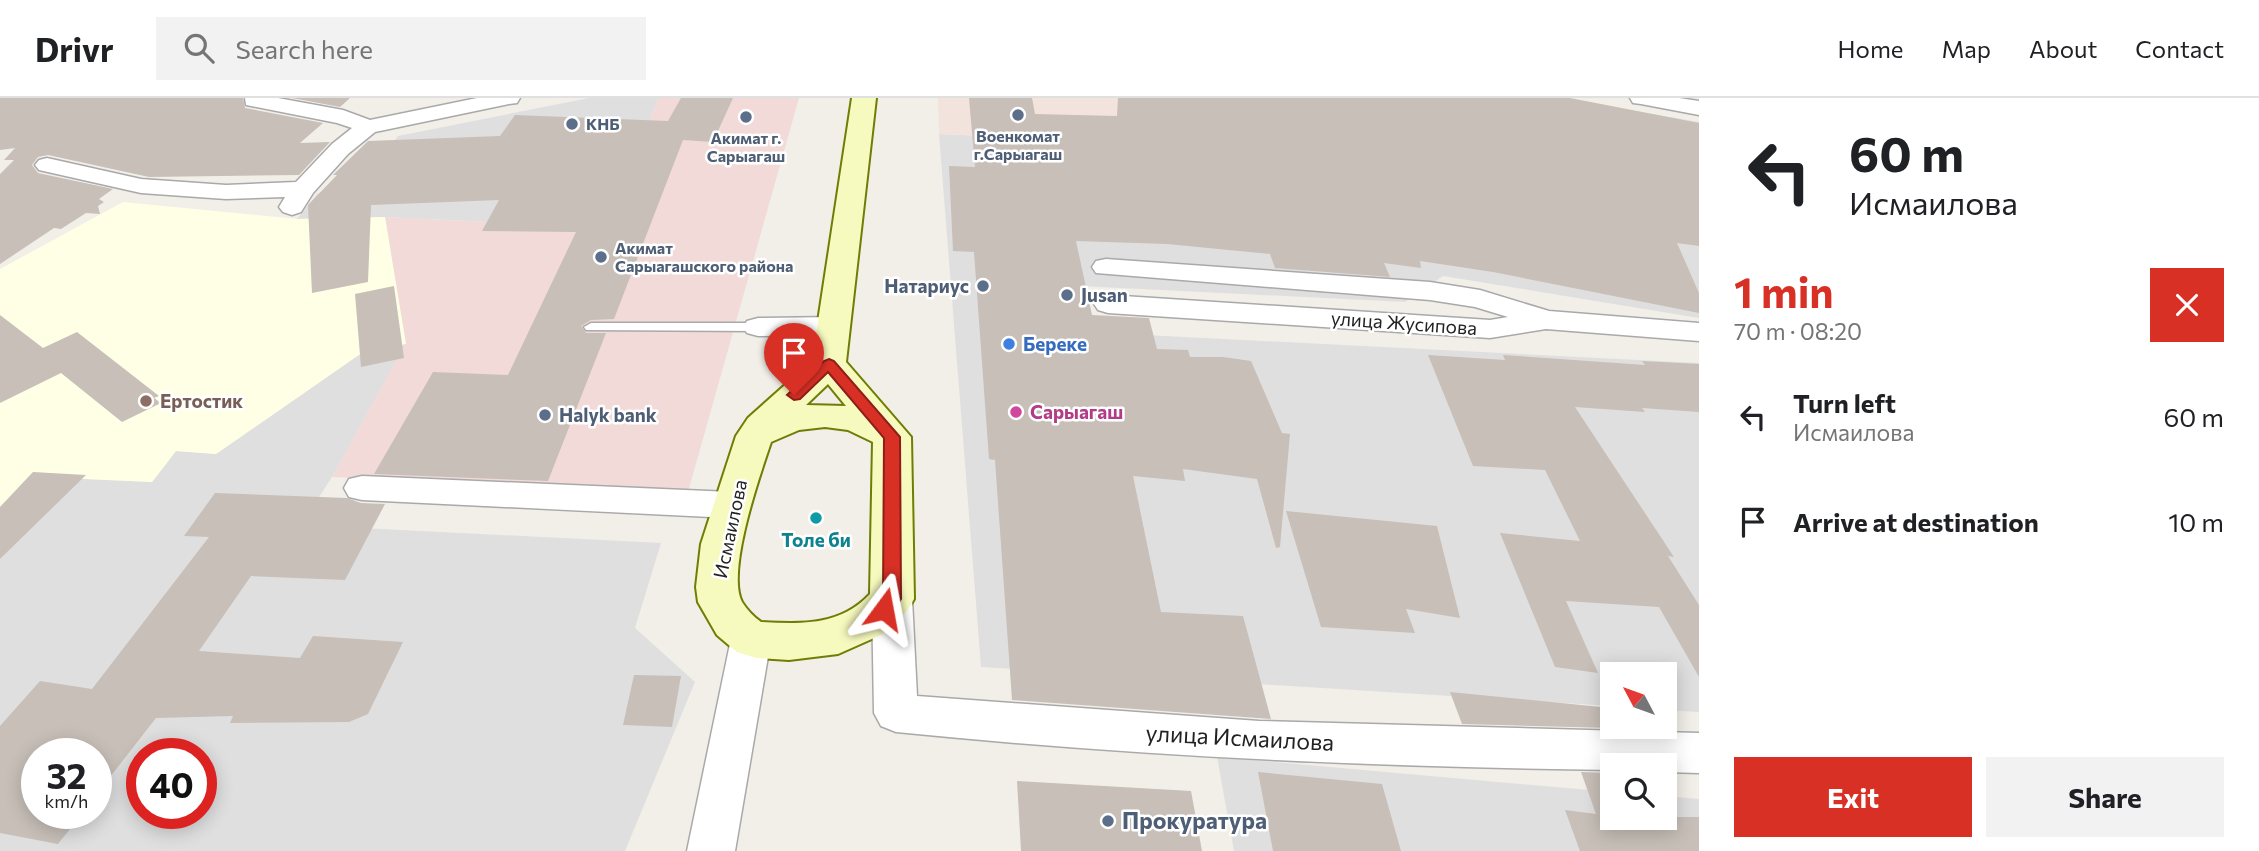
<!DOCTYPE html>
<html lang="en">
<head>
<meta charset="utf-8">
<style>
  :root { --surface:#fff; --page:#f2f2f2; --text:#202124; --muted:#757577; --line:#e0e0e0; --accent:#d93025 }
  body { margin:0; font-family:Commissioner,sans-serif; background:var(--page); color:var(--text); height:100vh; display:flex; flex-direction:column; font-size:26px; white-space:nowrap }
  * { box-sizing:border-box; margin:0 }
  p { font-size:23px; color:var(--muted) }
  .icon { flex:none; width:38px; height:38px; fill:none; stroke:currentColor; stroke-width:2; stroke-linecap:round; stroke-linejoin:round }
  .map { position:relative; flex:1; overflow:hidden }
  .panel { display:flex; flex-direction:column; background:var(--surface); width:560px }
  .panel>* { flex:none }
  .banner { background:#fff; color:var(--text); overflow:hidden }
  .needle { width:46px; rotate:311deg }
  .buttons { position:absolute; left:1600px; top:564px; display:grid; gap:14px }
  .buttons a { display:grid; place-items:center; width:77px; height:77px; border-radius:0px; background:var(--surface); box-shadow:0 4px 18px #0003; font-size:35px }
  .speed { position:absolute; left:21px; top:640px; display:flex; gap:14px; font-size:35px; font-weight:700; text-align:center }
  .speed>* { display:grid; place-content:center; width:91px; height:91px; border-radius:50%; background:var(--surface); box-shadow:0 4px 18px #0003; line-height:1 }
  .speed small { font-size:18px; font-weight:400 }
  .speed .limit { border:10px solid #d22; background:#fff; color:#111 }
  .pin { position:absolute; display:grid; place-items:center; width:60px; height:60px; color:#fff; margin:-72px -30px; border-radius:50% 50% 50% 0; rotate:-45deg; box-shadow:0 0 7px #0007 }
  .pin .icon { rotate:45deg }
  .me { position:absolute; width:77px; margin:-38px; rotate:13deg; stroke-linejoin:round; filter:drop-shadow(0 0 5px #0008) }
  .turn { display:flex; align-items:center; gap:24px; height:147px; padding:0 35px; font-size:32px }
  .turn .icon { width:91px; height:91px; stroke-width:2.5 }
  .turn b { display:block; font-size:49px; line-height:60px }
  .round { display:grid; place-items:center; flex:none; width:74px; height:74px; border-radius:0px; background:var(--page) }
  .headline { display:flex; align-items:center; justify-content:space-between; height:119px; padding:0 35px }
  h1 { font-size:42px; font-weight:700; line-height:52px; color:var(--accent) }
  .primary-button { display:flex; gap:14px; margin-top:auto; padding:14px 35px }
  .primary-button a { flex:1; height:80px; border-radius:0px; background:var(--accent); color:#fff; font-size:28px; font-weight:700; line-height:80px; text-align:center }
  .primary-button a+a { background:var(--page); color:var(--text) }
  ul { padding:0; list-style:none }
  li { display:flex; align-items:center; gap:21px; height:105px; padding:0 35px }
  li div { flex:1 }
  li b { display:block; font-size:26px }
  li em { font-style:normal }
  header { display:flex; align-items:center; gap:42px; box-sizing:border-box; height:98px; padding:0 35px; background:var(--surface); border-bottom:2px solid var(--line) }
  header strong { font-size:33px }
  nav { display:flex; gap:38px; margin-inline-start:auto; font-size:24px }
  .search { width:490px; height:63px; background:var(--page); display:flex; align-items:center; gap:18px; box-sizing:border-box; padding:0 24px; border-radius:0px; color:var(--muted); font-size:26px }
  main { display:flex; flex:1; min-height:0 }
  .map>svg:first-child { display:block }
  .residential { fill:#e0dfdf; fill-rule:evenodd }
  .commercial { fill:#f2dad9 }
  .education { fill:#ffffe5 }
  .military { fill:#f3e3dd }
  .building { fill:#c7bfb8 }
  .lines { fill:none; stroke-linecap:round; stroke-linejoin:round }
  .lane-casing { stroke:#a9a9a9; stroke-width:3 }
  .street-casing { stroke:#a9a9a9; stroke-width:3 }
  .secondary-casing { stroke:#707d05; stroke-width:4 }
  .lane { fill:#fff; fill-rule:evenodd }
  .street { fill:#fff; fill-rule:evenodd }
  .secondary { fill:#f7fabf; fill-rule:evenodd }
  .route { fill:#d93025; stroke:#8d1f18; stroke-width:2 }
  .service-dot { fill:#5c6f8a; stroke:#fff; stroke-width:2.5 }
  .shop-dot { fill:#3f7fe0; stroke:#fff; stroke-width:2.5 }
  .education-dot { fill:#8d6e63; stroke:#fff; stroke-width:2.5 }
  .hotel-dot { fill:#d1479c; stroke:#fff; stroke-width:2.5 }
  .culture-dot { fill:#0f9aa8; stroke:#fff; stroke-width:2.5 }
  .labels { text-anchor:middle; stroke-width:5; stroke-linejoin:round; paint-order:stroke }
  .far-service-label { font-size:16px; font-weight:bold; fill:#4e5e75; stroke:#fff; text-anchor:start }
  .service-label { font-size:19px; font-weight:bold; fill:#4e5e75; stroke:#fff; text-anchor:start }
  .street-label { font-size:19px; fill:#222; stroke:#fff }
  .shop-label { font-size:19px; font-weight:bold; fill:#366cbe; stroke:#fff; text-anchor:start }
  .education-label { font-size:19px; font-weight:bold; fill:#785e54; stroke:#fff; text-anchor:start }
  .hotel-label { font-size:19px; font-weight:bold; fill:#b23c85; stroke:#fff; text-anchor:start }
  .culture-label { font-size:19px; font-weight:bold; fill:#0d838f; stroke:#fff }
  .near-street-label { font-size:23px; fill:#222; stroke:#fff }
  .near-service-label { font-size:23px; font-weight:bold; fill:#4e5e75; stroke:#fff; text-anchor:start }
</style>
</head>
<body>
<header>
<strong>Drivr</strong>
<div class="search"><svg class="icon" aria-label="search" viewBox="0 0 24 24"><circle cx="10" cy="10" r="6"/><path d="M15 15l6 6"/></svg>Search here</div>
<nav><a>Home</a><a>Map</a><a>About</a><a>Contact</a></nav>
</header>
<main>
<div class="map">
<svg width="1699" height="753" viewBox="0 0 1699 753">
  <rect width="100%" height="100%" fill="#f2efe9"/>
  <g class="residential">
    <path d="M589,0H659L621,89L550,127L385,119L297,121L318,95L357,92L398,38Z"/>
    <path d="M1146,0H1559L1699,24V220L1443,178L1405,204L1080,188L1086,234L1699,265V614L1664,612V576H1612V608L981,569L939,36L1162,46Z"/>
    <path d="M406,246L332,379L301,427L661,445L635,530L695,584L625,753H0V422L40,379L152,384L176,353L216,356L366,252ZM37,656H96V716H37ZM142,656H201V716H142Z"/>
    <path d="M1217,659L1612,694V719H1664V698L1699,701V753H1234Z"/>
  </g>
  <path class="commercial" d="M659,0H799L688,394L332,379L405,246L385,119L550,127L621,89Z"/>
  <path class="education" d="M123,104L297,121L385,119L406,246L366,252L216,356L176,353L152,384L40,379L0,422V171Z"/>
  <path class="military" d="M938,0H1146L1163,46L939,36Z"/>
  <g class="building">
    <path d="M0,0H243L245,10L323,25L300,45L330,44L299,77L149,79L48,57L38,59L32,67L38,75L113,91L99,101L104,104L98,108L100,116L86,115L61,131L54,130L0,166V76L14,62H4L15,50L0,52Z"/>
    <path d="M292,0H350L340,9Z"/>
    <path d="M681,0H733L713,44L683,42L614,221L591,222L581,228L586,235H606L548,383L374,376L433,274L508,277L576,134L482,133L499,102L371,107L368,184L312,195L308,107L337,77H333L368,43L500,38L515,17L668,23Z"/>
    <path d="M969,0H1032L1035,16L1117,18L1118,0H1570L1699,25V148L1677,145L1699,195V215L1493,174L1420,163L1421,170L1384,165L1390,179L1275,170L1270,156L1167,146L1076,143L1092,217L1149,220L1157,251L1188,252L1190,259H1223L1251,263L1282,335L1290,336L1280,449L1276,450L1257,381L1183,371L1185,383L1133,378L1161,514L1243,518L1271,621L1012,602L995,362L989,361L974,154L953,153L949,68L975,69Z"/>
    <path d="M394,188L404,260L361,269L355,196Z"/>
    <path d="M0,217L43,250L77,234L159,298L154,300L161,305L122,324L61,275L0,305Z"/>
    <path d="M1428,257L1505,262L1503,257L1645,267L1642,263L1699,266V314L1642,310L1645,314L1575,309L1674,459L1668,458L1699,507V579L1659,509L1566,503L1598,575L1555,569L1500,435L1580,443L1545,372L1473,368Z"/>
    <path d="M33,374L86,377L0,461V409Z"/>
    <path d="M215,395L347,400L361,405L385,406L345,482L251,478L199,553L300,560L313,538L403,544L368,616L349,624L230,625L233,618L156,620L96,697V656H37V716H82L58,746L0,735V628L40,583L92,591L209,439L184,438Z"/>
    <path d="M1286,413L1437,428L1460,520L1406,511L1415,535L1321,529Z"/>
    <path d="M634,577L681,578L672,629L623,627Z"/>
    <path d="M1450,594L1601,609L1610,630L1462,626Z"/>
    <path d="M1258,674L1382,686L1401,753H1273Z"/>
    <path d="M1581,674L1612,675V719H1699V753H1580L1565,712L1596,716Z"/>
    <path d="M1017,683L1191,693L1202,753H1021Z"/>
  </g>
  <g class="lines">
    <g class="lane-casing">
      <path id="lane" d="M591,225H758L765,229L758,233L586,232L584,229Z"/>
    </g>
    <g class="street-casing">
      <g id="street">
        <path d="M245,0H278L343,12L370,22L477,0H520L517,5L509,6L375,34L348,56L313,95L301,114L292,117L283,114L279,109L285,99L226,101L141,95L39,72L35,67L39,62L47,60L141,81L226,87L296,84L332,46L352,30L337,25L246,7Z"/>
        <path d="M1630,0H1679L1699,3V17L1641,6L1633,5Z"/>
        <path d="M1106,161L1430,184L1480,192L1549,213L1699,225V243L1546,231L1490,240L1108,215L1098,212L1094,206L1098,200L1108,197L1490,222L1508,219L1475,209L1430,202L1096,175L1092,169L1096,163Z"/>
        <path d="M834,219L844,222L849,228L844,234L834,237L758,238L747,235L743,229L747,223L758,220Z"/>
        <path d="M362,378L731,394L744,398L749,407L744,416L731,420L362,402L349,399L344,390L349,381Z"/>
        <path d="M892,486L906,490L912,501L917,598L1259,623L1699,635V675L1664,674V667H1612V672C1372,669 1134,658 896,634L881,628L874,615L872,501L878,490Z"/>
        <path d="M751,524L765,529L771,541L735,753H687L731,541L737,529Z"/>
      </g>
    </g>
    <g class="secondary-casing">
      <path id="secondary" d="M852,0H876L846,264L911,339L914,501L907,513L883,536L838,556L789,562L756,560L737,554L717,537L698,504L696,489L701,446L736,338L748,320L812,263ZM828,286L846,308L806,307ZM825,329L848,332L873,344L870,496C840,528 802,526 761,524C754,519 747,512 742,504C726,473 760,377 771,344L799,332Z"/>
    </g>
    <use href="#lane" class="lane"/>
    <use href="#street" class="street"/>
    <use href="#secondary" class="secondary"/>
  </g>
  <path class="route" d="M829,261L834,263L900,339L901,501C895,511 890,520 878,516L875,511L883,500L884,340L828,274L800,301L794,302L787,297L824,263Z"/>
  <g class="service-dot">
    <circle cx="1018" cy="17" r="7"/>
    <circle cx="746" cy="19" r="7"/>
    <circle cx="572" cy="26" r="7"/>
    <circle cx="601" cy="159" r="7"/>
    <circle cx="983" cy="188" r="7"/>
    <circle cx="1067" cy="197" r="7"/>
    <circle cx="545" cy="317" r="7"/>
    <circle cx="1108" cy="723" r="7"/>
  </g>
  <circle class="shop-dot" cx="1009" cy="246" r="7"/>
  <circle class="education-dot" cx="146" cy="303" r="7"/>
  <circle class="hotel-dot" cx="1016" cy="314" r="7"/>
  <circle class="culture-dot" cx="816" cy="420" r="7"/>
  <g class="labels">
    <g class="far-service-label">
      <text x="586" y="32">КНБ</text>
      <text x="1018" y="44" text-anchor="middle">Военкомат<tspan x="1018" dy="18">г.Сарыагаш</tspan></text>
      <text x="746" y="46" text-anchor="middle">Акимат г.<tspan x="746" dy="18">Сарыагаш</tspan></text>
      <text x="615" y="156">Акимат<tspan x="615" dy="18">Сарыагашского района</tspan></text>
    </g>
    <g class="service-label">
      <text x="969" y="195" text-anchor="end">Натариус</text>
      <text x="1081" y="204">Jusan</text>
      <text x="559" y="324">Halyk bank</text>
    </g>
    <g class="street-label">
      <text transform="translate(1404 225) rotate(4)" y="7">улица Жусипова</text>
      <text transform="translate(730 431) rotate(-78)" y="7">Исмаилова</text>
    </g>
    <g class="shop-label">
      <text x="1023" y="253">Береке</text>
    </g>
    <g class="education-label">
      <text x="160" y="310">Ертостик</text>
    </g>
    <g class="hotel-label">
      <text x="1030" y="321">Сарыагаш</text>
    </g>
    <g class="culture-label">
      <text x="816" y="449">Толе би</text>
    </g>
    <g class="near-street-label">
      <text transform="translate(1240 640) rotate(3)" y="8">улица Исмаилова</text>
    </g>
    <g class="near-service-label">
      <text x="1122" y="731">Прокуратура</text>
    </g>
  </g>
</svg>
<div class="buttons">
<a><svg class="needle" viewBox="-14 -14 28 28"><path d="M0-13l5 13h-10z" fill="#e53935"/><path d="M0 13l5-13h-10z" fill="#757577"/></svg></a>
<a><svg class="icon" aria-label="search" viewBox="0 0 24 24"><circle cx="10" cy="10" r="6"/><path d="M15 15l6 6"/></svg></a>
</div>
<div class="speed"><div>32<small>km/h</small></div><div class="limit">40</div></div>
<div class="pin" style="left:794px;top:297px;background:#d93025"><svg class="icon" aria-label="arrive" viewBox="0 0 24 24"><path d="M6 21V4h12l-3 4 3 4H6"/></svg></div>
<svg class="me" style="left:884px;top:511px" viewBox="-20 -20 40 40"><path d="M0-17L14 15 0 8-14 15z" fill="#d93025" stroke="#fff" stroke-width="4"/></svg>
</div>
<section class="panel">
<div class="banner">
<div class="turn"><svg class="icon" aria-label="left" viewBox="0 0 24 24"><path d="M17 20v-9H6M10 6l-5 5 5 5"/></svg><div><b>60 m</b>Исмаилова</div></div>
</div>
<div class="headline"><div><h1>1 min</h1><p>70 m · 08:20</p></div><a class="round" style="background:#d93025;color:#fff"><svg class="icon" aria-label="close" viewBox="0 0 24 24"><path d="M6 6l12 12M18 6L6 18"/></svg></a></div>
<ul>
<li><svg class="icon" aria-label="left" viewBox="0 0 24 24"><path d="M17 20v-9H6M10 6l-5 5 5 5"/></svg><div><b>Turn left</b><p>Исмаилова</p></div><em>60 m</em></li>
<li><svg class="icon" aria-label="arrive" viewBox="0 0 24 24"><path d="M6 21V4h12l-3 4 3 4H6"/></svg><div><b>Arrive at destination</b></div><em>10 m</em></li>
</ul>
<div class="primary-button"><a>Exit</a><a>Share</a></div>
</section>
</main>
</body>
</html>
